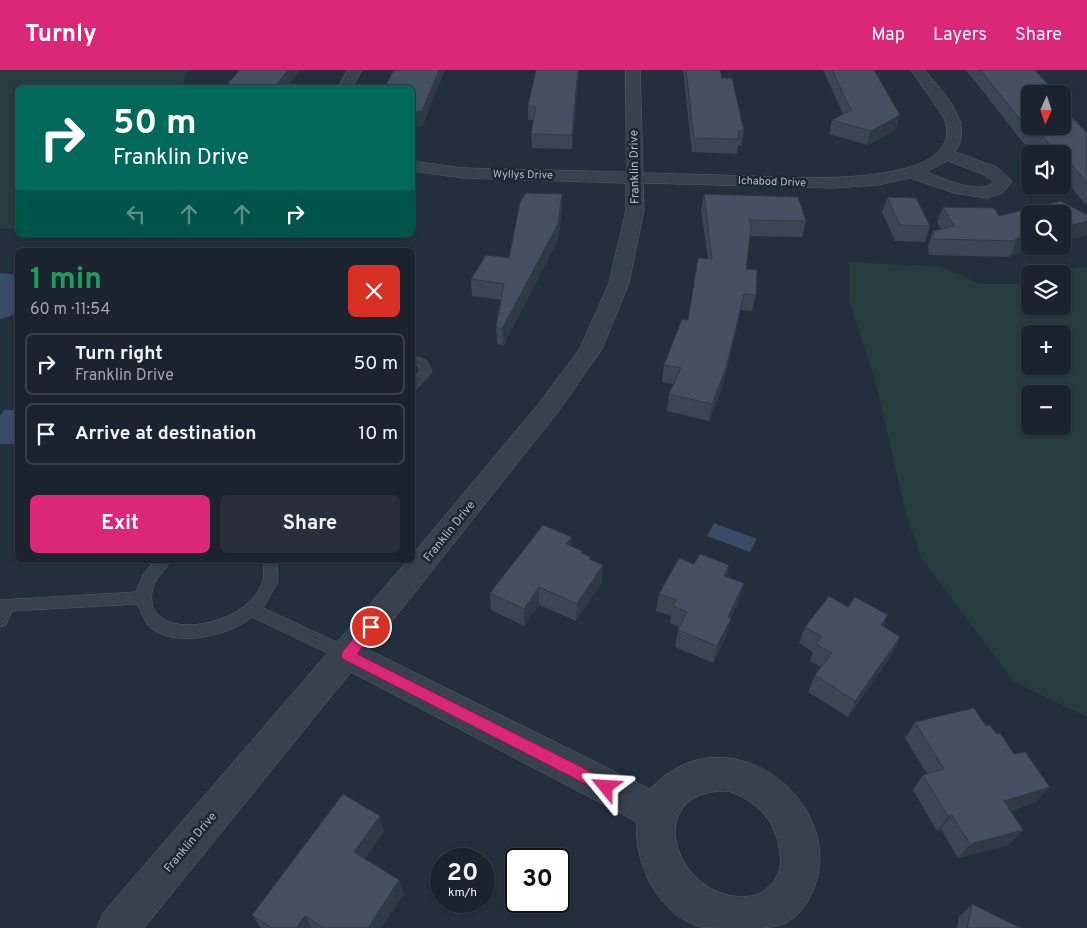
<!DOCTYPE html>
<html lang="en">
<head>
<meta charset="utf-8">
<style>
  :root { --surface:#1b232e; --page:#282f3a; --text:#f1f3f6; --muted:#a0a4aa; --line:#39404a; --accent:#db2777 }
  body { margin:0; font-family:Overpass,sans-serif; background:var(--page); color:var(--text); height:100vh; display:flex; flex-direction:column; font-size:19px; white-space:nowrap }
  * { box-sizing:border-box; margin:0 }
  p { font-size:16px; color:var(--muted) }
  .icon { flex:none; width:28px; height:28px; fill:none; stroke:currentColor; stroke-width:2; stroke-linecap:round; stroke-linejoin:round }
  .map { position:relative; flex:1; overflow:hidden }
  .sheet { position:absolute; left:15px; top:178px; width:400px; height:315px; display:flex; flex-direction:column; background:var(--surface); border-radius:8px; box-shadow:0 1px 4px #0004,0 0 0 1px var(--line) }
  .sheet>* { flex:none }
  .top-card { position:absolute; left:15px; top:15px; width:400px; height:152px; border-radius:8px; box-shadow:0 1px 4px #0004,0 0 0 1px var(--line); background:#00695c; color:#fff; overflow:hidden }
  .needle { width:32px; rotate:183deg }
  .controls { position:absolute; left:1021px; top:15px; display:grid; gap:10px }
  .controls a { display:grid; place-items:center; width:50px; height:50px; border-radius:8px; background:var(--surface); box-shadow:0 1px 4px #0004,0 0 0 1px var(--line); font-size:25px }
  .speed { position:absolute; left:430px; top:778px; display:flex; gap:10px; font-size:25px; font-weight:700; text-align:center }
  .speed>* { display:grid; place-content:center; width:65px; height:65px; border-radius:50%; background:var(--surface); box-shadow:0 1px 4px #0004,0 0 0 1px var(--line); line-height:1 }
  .speed small { font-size:12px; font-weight:400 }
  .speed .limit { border:2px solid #111; border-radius:8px; background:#fff; color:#111 }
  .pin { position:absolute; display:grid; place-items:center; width:42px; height:42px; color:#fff; margin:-21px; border:2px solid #fff; border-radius:50%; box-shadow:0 1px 5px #0007 }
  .me { position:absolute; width:55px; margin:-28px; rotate:297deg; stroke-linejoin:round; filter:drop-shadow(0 0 4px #0008) }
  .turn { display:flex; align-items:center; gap:18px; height:105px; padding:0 15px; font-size:22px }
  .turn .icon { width:65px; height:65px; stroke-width:2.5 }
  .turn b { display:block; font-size:35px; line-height:42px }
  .lanes { display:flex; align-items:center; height:48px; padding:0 15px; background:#0003; justify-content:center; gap:25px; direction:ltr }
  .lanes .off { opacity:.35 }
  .round { display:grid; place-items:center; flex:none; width:52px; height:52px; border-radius:8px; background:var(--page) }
  .overview { display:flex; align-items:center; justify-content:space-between; height:85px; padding:0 15px }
  h1 { font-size:30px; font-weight:700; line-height:38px; color:#1e9e55 }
  .cta { display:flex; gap:10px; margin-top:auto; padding:10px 15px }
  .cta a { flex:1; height:58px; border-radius:8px; background:var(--accent); color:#fff; font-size:20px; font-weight:700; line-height:58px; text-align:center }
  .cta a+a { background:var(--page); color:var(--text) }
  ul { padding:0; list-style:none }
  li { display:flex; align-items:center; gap:15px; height:62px; margin:0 10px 8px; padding:0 5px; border:2px solid var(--line); border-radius:8px }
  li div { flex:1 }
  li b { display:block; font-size:19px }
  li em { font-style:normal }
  header { display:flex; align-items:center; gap:30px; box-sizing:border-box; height:70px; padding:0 25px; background:var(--accent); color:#fff }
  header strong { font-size:24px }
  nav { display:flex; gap:28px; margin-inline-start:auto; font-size:18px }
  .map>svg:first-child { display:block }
  .green { fill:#263c3f; fill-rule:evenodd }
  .water { fill:#394c67 }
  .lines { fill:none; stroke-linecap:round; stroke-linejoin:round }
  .service-casing { stroke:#565f6c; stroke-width:1 }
  .minor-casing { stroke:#565f6c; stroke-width:1 }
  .service { fill:#38414e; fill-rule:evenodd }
  .minor { fill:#38414e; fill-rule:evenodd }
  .wall { fill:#3b4654 }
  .shaded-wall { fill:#303945 }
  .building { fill:#455162; stroke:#303945 }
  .route { fill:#db2777; stroke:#8e194d }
  .labels { text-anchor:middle; stroke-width:5; stroke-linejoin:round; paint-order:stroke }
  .far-street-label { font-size:11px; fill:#b4bcc9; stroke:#1d2633 }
  .street-label { font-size:12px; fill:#b4bcc9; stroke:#1d2633 }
</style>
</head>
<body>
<header>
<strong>Turnly</strong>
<nav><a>Map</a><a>Layers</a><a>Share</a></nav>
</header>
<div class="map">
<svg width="1087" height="858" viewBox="0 0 1087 858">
  <rect width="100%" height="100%" fill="#242f3e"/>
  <g class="green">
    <path d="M0,0H189L181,17L18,18L17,159H0Z"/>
    <path d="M849,192L942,197L980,214H1024L1022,205L1041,200L1087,197V647L1014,612L922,489L907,448L875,309L849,232ZM1030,204H1062V236H1030ZM1030,264H1062V296H1030ZM1030,324H1062V356H1030Z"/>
  </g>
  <g class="water">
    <path d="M0,203L18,205L17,244L0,249Z"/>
    <path d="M4,340H17V374H0V346Z"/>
    <path d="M714,453L757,469L750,482L707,466Z"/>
  </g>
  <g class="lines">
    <g class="service-casing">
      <g id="service">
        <path d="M412,286L426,290L432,302L416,319L412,320V309L420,301L417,294L412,293Z"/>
        <path d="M155,490H171C165,502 154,508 152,522C144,575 247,558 262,513C265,507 263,497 263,490H277L278,512L263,538L354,580L356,585L354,590L348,592L342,590L252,547C230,566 171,580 148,555C144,549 140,541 137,534L12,541L6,555L0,557V530L136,522L143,505Z"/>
      </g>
    </g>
    <g class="minor-casing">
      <g id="minor">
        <path d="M348,0H362L352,18H338Z"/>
        <path d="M626,0H640L643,103C679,104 714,105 750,106C787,107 971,121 944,48L911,0H925C942,22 976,53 955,82L997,97L1012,111L1003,123L987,128L954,123L910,108L878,115L832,118L643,113L644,140L629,213L602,279L558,342L369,580L650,719C730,632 863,743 806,834C790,858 773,858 747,858C733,858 715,858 701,857C659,846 633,793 637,752L351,602L144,858H97L103,843L408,490H412V485L540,332L580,278L609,213L626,140V113L463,108L412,101V91L463,98L626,102ZM948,91L985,105L993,112C982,126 941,108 927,102ZM728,721C758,731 777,752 780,784C782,794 779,804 773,812C767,818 760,825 751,826C677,836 636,719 728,721Z"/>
      </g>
    </g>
    <use href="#service" class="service"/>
    <use href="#minor" class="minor"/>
  </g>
  <g class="wall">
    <path d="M536,0H579L572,79L532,78L531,64L534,50H528V36Z"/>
    <path d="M683,0H720L722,8L744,61L741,75H738L737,84L692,82Z"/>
    <path d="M823,0H874L896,59L867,75L829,64L832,50L843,44Z"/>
    <path d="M966,0H1035L1030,24L1062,56V32L1065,35L1064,38L1087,63V134H1085L1062,106V84H1040L1032,74H1024Z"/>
    <path d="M562,124V139L558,170L503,276L497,273L496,257L501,230L472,226L471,209L509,188Z"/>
    <path d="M704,124L806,151L802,167L750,166L746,199L756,225L752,241L741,240L723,315L709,351L667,341L669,324L673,314L662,312L664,295L688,250L708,189L701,140Z"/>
    <path d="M887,127L930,156L925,172L895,171L882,142Z"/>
    <path d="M943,137L999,146L1087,145V165L1011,185L1009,187L929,185L928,176L933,161L941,159L937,152Z"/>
    <path d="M572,467V477L583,481V484L591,487L590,490L602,512L576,551L539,535L524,556L491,540L490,523Z"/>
    <path d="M694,494L729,495L727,507L744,513L739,530L730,549L726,566L713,593L675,577L678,560L679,557L670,553L671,546L656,541L659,524Z"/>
    <path d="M848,537L888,545L883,556L900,567L892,584L848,647L808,622L815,605L821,597L810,591L813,582L799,573L805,557Z"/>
    <path d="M915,652L1036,732L1010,741L1009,775L958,788L941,759L937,761L913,720L923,705L927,704L905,668Z"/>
    <path d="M384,761L364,789L404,824L381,858H261L252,845Z"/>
    <path d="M972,834L1020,858H957L959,847Z"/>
  </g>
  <g class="shaded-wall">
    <path d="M288,0H300L287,18H274Z"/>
    <path d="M439,0H445L423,55L412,58V43Z"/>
    <path d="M578,0H579L572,79V65Z"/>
    <path d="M900,45L896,59L867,75L871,61Z"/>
    <path d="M562,124V139L558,170L503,276L502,259Z"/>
    <path d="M1087,151V165L1062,171V158Z"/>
    <path d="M1030,166V176H1043L1011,185L1016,171L1015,169Z"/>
    <path d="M744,224L741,240L723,315L709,351L712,334Z"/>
    <path d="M572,467V484L566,474Z"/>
    <path d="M603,495L602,512L576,551L577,534Z"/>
    <path d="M729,495L725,513L724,506Z"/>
    <path d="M744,513L739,530L727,556L731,549L726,566L713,593L717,576L728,547Z"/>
    <path d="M539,517V535L524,556V539Z"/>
    <path d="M888,545L880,562L881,555Z"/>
    <path d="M900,567L892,584L848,647L855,631Z"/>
    <path d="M1050,717L1036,732L992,746L1004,731Z"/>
    <path d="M952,745L941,759L937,761L948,746Z"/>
    <path d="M380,746L384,761L359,797L354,782Z"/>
    <path d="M1023,760L1009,775L958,788L970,774Z"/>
    <path d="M399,810L404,824L381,858H368Z"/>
    <path d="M305,846L312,858H296Z"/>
  </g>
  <g class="building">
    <path d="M240,0H288L274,18H224Z"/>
    <path d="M394,0H439L422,41L412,43V18H384Z"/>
    <path d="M536,0H578L572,65L531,64L536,37L528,36Z"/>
    <path d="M686,0H720L722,8H732L744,61H738L739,69L694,68Z"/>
    <path d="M832,0H874L900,45L871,61L832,50L851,40Z"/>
    <path d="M980,0H1035L1057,24H1030V56H1062V37L1087,63V113L1062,83H1056L1038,60H1029Z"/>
    <path d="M526,123L562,124L558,154L502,259L496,257L504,214L471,209L486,185L509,188L520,132Z"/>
    <path d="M704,124L798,127L806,151L749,150L751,157L746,199L757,200L756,225L744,224L726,298L712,334L669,324L681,298L664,295L682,249L688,250L698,188L712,189Z"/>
    <path d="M887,127L916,128L930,156L900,155Z"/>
    <path d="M1061,131L1087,145V151L1062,158V144H1030V166L1015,169L1016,171L934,169L933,161L954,156L943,137L994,138L999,146Z"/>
    <path d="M543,455L572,467L566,474L583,481L581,483L591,487L589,489L603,495L577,534L539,517L524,539L490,523Z"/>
    <path d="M700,484L729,495L724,506L744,513L728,547L731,549L717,576L678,560L687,542L673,536L676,530L659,524L679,488L694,494Z"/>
    <path d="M829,526L848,537L855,527L888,545L881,555L900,567L855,631L815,605L832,583L816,574L822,567L805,557Z"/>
    <path d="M974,638L986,656L990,655L997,664L1000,663L1014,684L1025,682L1050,717L1004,731L1023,760L970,774L952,745L948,746L923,705L944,699L915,652Z"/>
    <path d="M343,724L380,746L354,782L399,810L368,858H324L305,846L296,858H272L252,845Z"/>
    <path d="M972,834L1020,858H967Z"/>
  </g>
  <path class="route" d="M371,551L378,557L357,584L611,712L613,717L611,722L606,724L601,722L343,589L341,585L343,581L366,553Z"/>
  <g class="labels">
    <g class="far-street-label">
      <text transform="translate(523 104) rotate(1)" y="4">Wyllys Drive</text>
      <text transform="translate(772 111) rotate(2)" y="4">Ichabod Drive</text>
    </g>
    <g class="street-label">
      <text transform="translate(634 97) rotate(-91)" y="4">Franklin Drive</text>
      <text transform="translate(449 461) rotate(-51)" y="4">Franklin Drive</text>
      <text transform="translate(190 772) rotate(-50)" y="4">Franklin Drive</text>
    </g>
  </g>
</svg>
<div class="controls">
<a><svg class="needle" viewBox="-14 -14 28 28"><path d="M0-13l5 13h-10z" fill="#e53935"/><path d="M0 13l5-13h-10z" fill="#a0a4aa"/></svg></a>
<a><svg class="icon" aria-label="sound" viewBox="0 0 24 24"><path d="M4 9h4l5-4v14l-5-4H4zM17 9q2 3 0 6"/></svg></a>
<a><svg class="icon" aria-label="search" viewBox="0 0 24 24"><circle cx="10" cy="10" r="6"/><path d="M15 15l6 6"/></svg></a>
<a><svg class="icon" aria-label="layers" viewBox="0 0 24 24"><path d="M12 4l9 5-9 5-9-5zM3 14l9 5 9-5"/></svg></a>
<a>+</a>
<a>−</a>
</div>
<div class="speed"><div>20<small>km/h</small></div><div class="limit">30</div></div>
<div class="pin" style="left:371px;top:557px;background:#d93025"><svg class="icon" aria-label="arrive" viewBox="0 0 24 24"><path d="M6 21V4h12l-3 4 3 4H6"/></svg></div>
<svg class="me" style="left:606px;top:717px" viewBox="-20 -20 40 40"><path d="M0-17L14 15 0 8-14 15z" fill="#db2777" stroke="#fff" stroke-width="4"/></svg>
<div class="top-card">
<div class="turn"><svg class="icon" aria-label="right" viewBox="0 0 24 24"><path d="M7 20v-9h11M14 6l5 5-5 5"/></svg><div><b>50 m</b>Franklin Drive</div></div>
<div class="lanes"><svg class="icon off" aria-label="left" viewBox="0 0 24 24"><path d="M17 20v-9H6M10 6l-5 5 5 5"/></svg><svg class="icon off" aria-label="ahead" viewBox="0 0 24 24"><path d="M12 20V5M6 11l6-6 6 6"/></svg><svg class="icon off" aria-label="ahead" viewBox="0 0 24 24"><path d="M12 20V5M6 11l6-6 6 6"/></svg><svg class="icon" aria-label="right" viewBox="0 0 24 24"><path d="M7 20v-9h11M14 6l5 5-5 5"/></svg></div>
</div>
<section class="sheet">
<div class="overview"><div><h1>1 min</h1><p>60 m · 11:54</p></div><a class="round" style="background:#d93025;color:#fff"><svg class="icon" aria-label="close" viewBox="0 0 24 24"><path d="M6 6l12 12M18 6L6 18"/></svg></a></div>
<ul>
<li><svg class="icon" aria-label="right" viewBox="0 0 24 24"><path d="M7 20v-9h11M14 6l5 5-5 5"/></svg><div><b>Turn right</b><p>Franklin Drive</p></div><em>50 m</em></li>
<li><svg class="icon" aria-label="arrive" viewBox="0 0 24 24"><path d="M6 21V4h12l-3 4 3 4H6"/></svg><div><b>Arrive at destination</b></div><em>10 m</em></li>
</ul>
<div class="cta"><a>Exit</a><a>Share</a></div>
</section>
</div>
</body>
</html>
